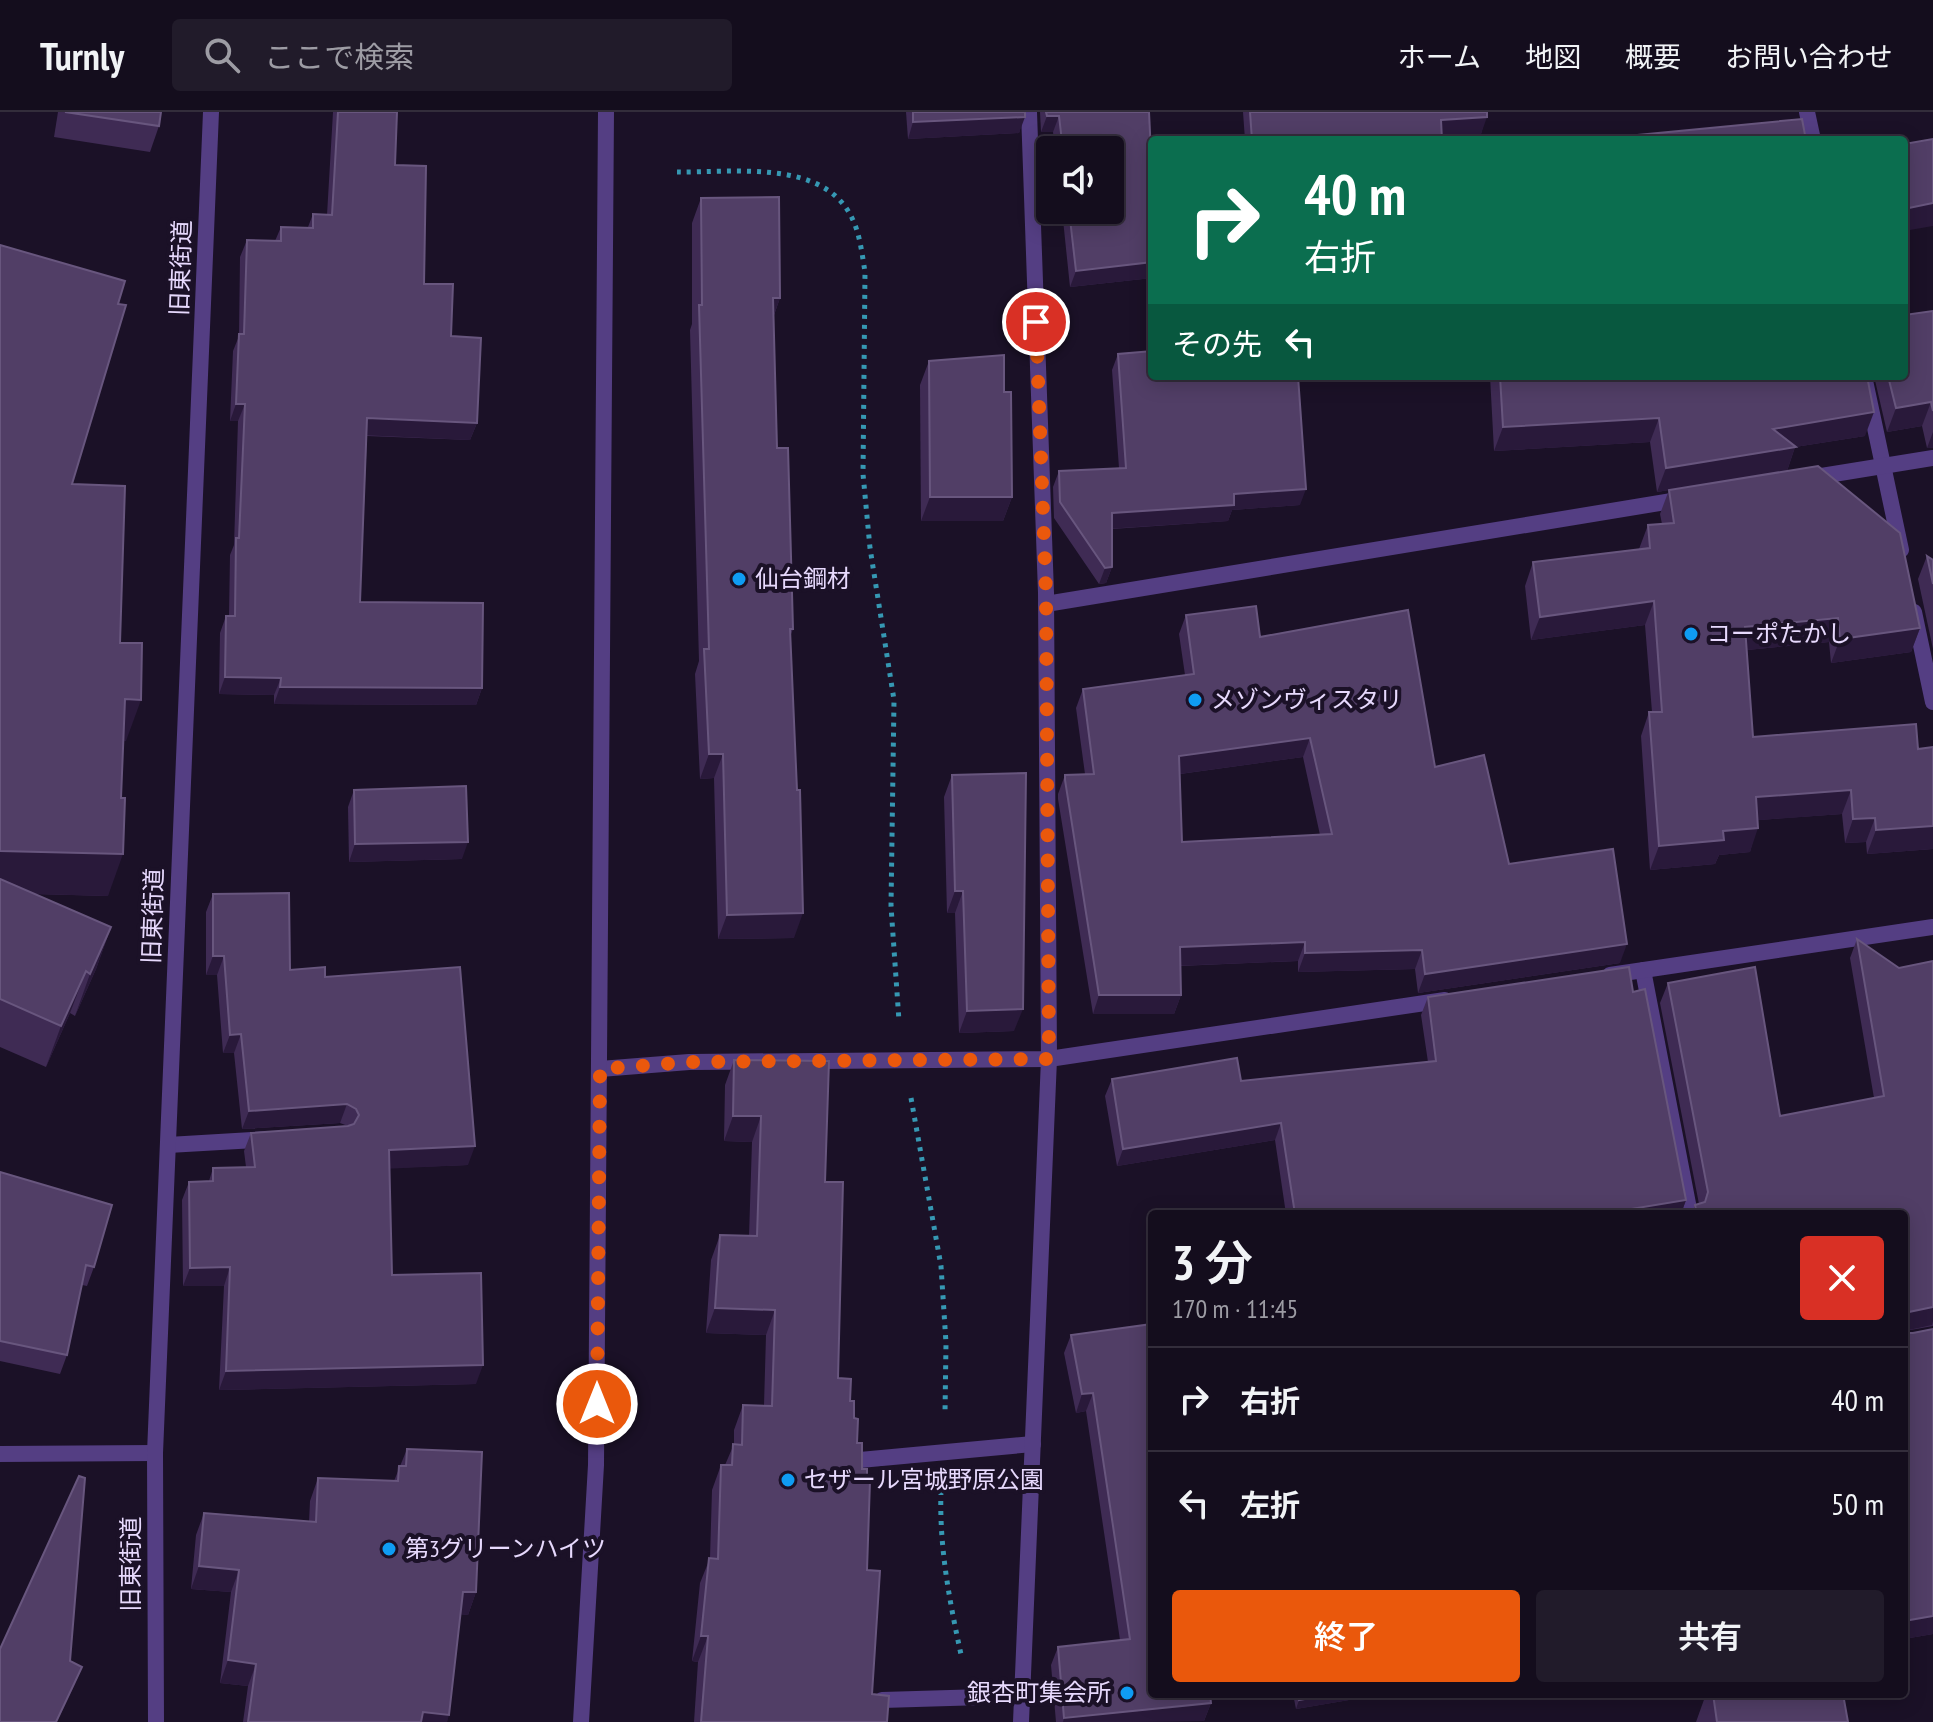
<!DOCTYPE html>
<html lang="ja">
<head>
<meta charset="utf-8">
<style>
  :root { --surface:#140d1d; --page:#211b2a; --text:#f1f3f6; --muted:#9d9ca4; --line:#332d3b; --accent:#ea580c }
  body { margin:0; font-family:"PT Sans Narrow","Noto Sans JP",sans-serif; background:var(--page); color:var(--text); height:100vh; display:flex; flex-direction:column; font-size:30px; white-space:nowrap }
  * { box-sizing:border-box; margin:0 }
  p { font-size:26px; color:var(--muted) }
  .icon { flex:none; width:44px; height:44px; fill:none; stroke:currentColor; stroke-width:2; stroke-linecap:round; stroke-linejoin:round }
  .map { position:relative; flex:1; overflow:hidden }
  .sheet { position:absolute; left:1148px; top:1098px; width:760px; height:488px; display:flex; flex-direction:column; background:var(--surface); border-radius:8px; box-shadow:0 4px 20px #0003,0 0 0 2px var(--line) }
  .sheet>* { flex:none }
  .top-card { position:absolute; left:1148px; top:24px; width:760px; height:244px; border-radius:8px; box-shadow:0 4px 20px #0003,0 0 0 2px var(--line); background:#0b6e4f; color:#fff; overflow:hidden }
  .fabs { position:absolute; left:1036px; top:24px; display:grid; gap:16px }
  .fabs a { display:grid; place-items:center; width:88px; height:88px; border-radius:8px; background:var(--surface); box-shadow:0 4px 20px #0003,0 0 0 2px var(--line); font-size:40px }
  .pin { position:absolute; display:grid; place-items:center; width:68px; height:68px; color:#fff; margin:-34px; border:4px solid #fff; border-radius:50%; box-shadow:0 2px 8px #0007 }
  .me { position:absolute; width:88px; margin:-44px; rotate:0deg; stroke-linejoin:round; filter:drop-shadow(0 0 6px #0008) }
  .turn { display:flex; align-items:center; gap:28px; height:168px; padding:0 24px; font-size:36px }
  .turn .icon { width:104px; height:104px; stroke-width:2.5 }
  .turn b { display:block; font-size:56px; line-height:68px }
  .then { display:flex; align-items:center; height:76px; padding:0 24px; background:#0003; gap:16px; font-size:30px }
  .round { display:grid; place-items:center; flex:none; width:84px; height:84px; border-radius:8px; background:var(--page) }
  .overview { display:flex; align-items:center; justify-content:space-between; height:136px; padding:0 24px }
  h1 { font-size:48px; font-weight:600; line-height:60px }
  .button { display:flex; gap:16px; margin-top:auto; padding:16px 24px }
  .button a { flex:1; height:92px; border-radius:8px; background:var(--accent); color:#fff; font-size:32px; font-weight:600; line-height:92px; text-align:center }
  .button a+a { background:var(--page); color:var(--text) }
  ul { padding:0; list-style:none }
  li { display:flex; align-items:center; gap:24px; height:104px; padding:0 24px; border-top:2px solid var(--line) }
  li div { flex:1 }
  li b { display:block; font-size:30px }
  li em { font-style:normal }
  header { display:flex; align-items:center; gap:48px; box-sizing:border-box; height:112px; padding:0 40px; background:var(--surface); border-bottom:2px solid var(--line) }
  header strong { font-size:38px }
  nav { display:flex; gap:44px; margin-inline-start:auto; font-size:28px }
  .search { width:560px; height:72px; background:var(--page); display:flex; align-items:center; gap:20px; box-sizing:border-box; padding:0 28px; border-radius:8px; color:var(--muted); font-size:30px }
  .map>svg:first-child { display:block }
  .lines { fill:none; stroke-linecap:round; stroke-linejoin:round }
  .path { stroke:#3698b3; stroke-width:5; stroke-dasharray:4 6; stroke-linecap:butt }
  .service { stroke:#543e83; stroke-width:16 }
  .minor { stroke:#543e83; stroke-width:16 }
  .tertiary { stroke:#543e83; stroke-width:16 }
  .wall { fill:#3f2b54; fill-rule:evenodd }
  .shaded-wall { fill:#29193a }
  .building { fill:#513e66; stroke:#68567e; stroke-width:2; fill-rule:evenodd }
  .route { stroke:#ea580c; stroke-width:14; stroke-dasharray:0 25.2 }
  .poi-dot { fill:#0f9cf3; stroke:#1b1127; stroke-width:3 }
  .labels { text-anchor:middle; stroke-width:8; stroke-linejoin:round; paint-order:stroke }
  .street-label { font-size:24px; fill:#e7d9fd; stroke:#1b1127 }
  .poi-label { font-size:24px; fill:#e7d9fd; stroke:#1b1127; text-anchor:start }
</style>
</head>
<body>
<header>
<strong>Turnly</strong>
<div class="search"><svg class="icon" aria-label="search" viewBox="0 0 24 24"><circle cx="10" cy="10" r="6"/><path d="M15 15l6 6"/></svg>ここで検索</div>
<nav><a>ホーム</a><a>地図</a><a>概要</a><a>お問い合わせ</a></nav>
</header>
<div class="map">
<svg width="1933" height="1610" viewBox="0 0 1933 1610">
  <rect width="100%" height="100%" fill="#1b1127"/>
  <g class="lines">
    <g class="path">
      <path d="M677,60C732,61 823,46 852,106C860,122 862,142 865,160L863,362L870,436L894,588L891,794L899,909"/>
      <path d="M911,986L941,1154L946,1231L945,1301"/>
      <path d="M941,1379C939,1436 950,1492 962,1547"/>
    </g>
    <g class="service">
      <path d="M1643,858L1690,1102"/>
      <path d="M860,1348L1033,1332"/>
      <path d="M882,1588L1022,1584"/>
    </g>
    <g class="minor">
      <path d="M1807,0L1813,28"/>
      <path d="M1864,264L1901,438"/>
      <path d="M1809,366L1933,346"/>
      <path d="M1046,492L1684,387"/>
      <path d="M1914,500L1933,590"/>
      <path d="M1610,863L1933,815"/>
      <path d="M600,957L689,950L1049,947L1445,888"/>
      <path d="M168,1033L271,1027"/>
      <path d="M0,1342L155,1341"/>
      <path d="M156,1610L155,1341L211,0"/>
      <path d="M1021,1610L1049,947L1046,481L1029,0"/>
    </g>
    <path class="tertiary" d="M581,1610L596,1353L606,0"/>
  </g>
  <g class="wall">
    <path d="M58,0H161L159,14L150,40L54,25Z"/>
    <path d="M333,0H397L395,53L424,172L451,224L477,311L470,328L367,324L360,490L482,576L476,593L274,592V583L219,582L220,521L226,504H229L230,443L234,433L238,309H230L233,239L239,224L240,145L247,128L275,129L281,115H308L313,102L327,103Z"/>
    <path d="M906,0H1025L1019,21L908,27Z"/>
    <path d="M1040,0H1149L1152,62V166L1070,175L1062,98H1110V38H1055L1053,20H1041Z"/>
    <path d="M1243,0H1487L1481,22L1442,24V28H1245Z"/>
    <path d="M701,86L780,186L773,206L777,336L793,517L790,525L794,826L718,827L714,666L700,667L695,562L699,549L690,218L692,212V111Z"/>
    <path d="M0,133L118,192L72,372L120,531L126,629H123L108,784L35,782L111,815L96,857L75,904L70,901L46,955L0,935Z"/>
    <path d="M1933,199V336H1927L1922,314L1887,320L1874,264H1904Z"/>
    <path d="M1118,242L1300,393L1232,398L1228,409L1112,417V455L1106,471L1099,472L1054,406L1053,375L1059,359L1119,356L1112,258Z"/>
    <path d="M929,249L1004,280L1012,385L1003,409H921L920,273Z"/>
    <path d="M1490,264H1867L1865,324L1795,335L1787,359L1920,516L1911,540L1831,551L1829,530L1747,538L1753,625L1918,637L1933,635V737L1867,742L1866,730L1845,731L1842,702L1758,708L1750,740L1719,743L1715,752L1650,758L1641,624L1649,600H1652L1645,513L1531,528L1525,474L1533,450L1639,437L1648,413L1662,412L1660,402L1669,378L1657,380L1650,330L1494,339Z"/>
    <path d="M1927,444L1933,448V537L1918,467Z"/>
    <path d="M1186,503L1260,525L1435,655L1509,752L1620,851L1418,881L1415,857L1298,860V849L1180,854L1181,883L1174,902H1093L1058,687V682L1065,663L1085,662L1076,596L1083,577L1185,563L1179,522ZM1303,645L1320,723L1182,730L1180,662Z"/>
    <path d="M952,663L1014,919L959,921L955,801H947L944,685Z"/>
    <path d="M354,678L462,747L349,750L348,695Z"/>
    <path d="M213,782L290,858L325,865L468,1053L389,1056L392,1163L476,1272L219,1278L224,1174H183L182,1088L189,1070L209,1069L213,1056L246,1055L244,1039L251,1021L348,1014L340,1011L242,1017L234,941H223L217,863H206V800Z"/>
    <path d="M1857,827L1899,856L1933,849V1214L1905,1219L1907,1221H1913L1933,1217V1522L1904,1527V1102H1692L1695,1093L1699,1092L1660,891L1668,871L1780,1004L1874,986L1850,846Z"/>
    <path d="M1633,880L1686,1088L1681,1102H1286L1275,1028L1117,1054L1105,984L1112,967L1241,969L1428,950L1421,903L1428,885Z"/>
    <path d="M734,948L825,1070L838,1266L850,1289L854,1306L862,1357L867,1458L872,1582L887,1610H694L698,1550L692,1549L700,1471L710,1446L712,1378L721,1353H725L734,1332V1318L743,1293H764L766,1223L706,1221L711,1148L720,1123L749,1124L752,1030L724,1029L725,973Z"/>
    <path d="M0,1060L94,1155L87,1174L82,1173L67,1243L60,1262L0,1249Z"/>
    <path d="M1071,1223L1211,1591L1204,1609L1056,1610L1051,1553L1058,1535L1120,1528L1086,1299L1076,1301L1064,1241Z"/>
    <path d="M407,1337L476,1480L468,1503L460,1502L447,1610H243L248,1574L220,1571L231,1480L191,1477L196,1423L204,1401L309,1410L310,1389L318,1366L394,1369Z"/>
    <path d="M1293,1582H1351L1349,1588L1296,1597Z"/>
    <path d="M1706,1582H1843L1848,1610H1696Z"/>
  </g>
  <g class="shaded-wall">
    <path d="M1047,4H1059L1053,20H1041Z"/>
    <path d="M1025,5L1019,21L908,27L913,10Z"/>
    <path d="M1487,5L1481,22L1435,25L1441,8Z"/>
    <path d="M1933,91V114L1904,119V97Z"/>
    <path d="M1152,150V166L1070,175L1076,159Z"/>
    <path d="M773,186H780L771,211Z"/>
    <path d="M1931,290L1922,314L1887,320L1896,296Z"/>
    <path d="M236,292H245L238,309H230Z"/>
    <path d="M1874,300L1865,324L1795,335L1787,359L1657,380L1666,356L1773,317Z"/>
    <path d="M367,306L477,311L470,328L361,323Z"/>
    <path d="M1659,306L1650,330L1494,339L1503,315Z"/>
    <path d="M1933,320V336H1927Z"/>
    <path d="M1306,377L1300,393L1232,398L1228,409L1106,417L1112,401L1234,382Z"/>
    <path d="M930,385H1012L1003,409H921Z"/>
    <path d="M1112,455L1106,471L1099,472L1105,456Z"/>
    <path d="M1654,489L1645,513L1531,528L1540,505Z"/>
    <path d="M1838,506L1829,530L1737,539L1745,515Z"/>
    <path d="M1920,516L1911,540L1831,551L1840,527Z"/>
    <path d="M225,565L281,566L274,583L219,582Z"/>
    <path d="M280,575L482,576L476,593L274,592Z"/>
    <path d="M125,587L141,588L126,629H110Z"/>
    <path d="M1310,626L1303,645L1172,663L1179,644Z"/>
    <path d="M709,642H723L714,666L700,667Z"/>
    <path d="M1851,678L1842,702L1747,709L1756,685Z"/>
    <path d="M1875,706L1866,730L1845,731L1853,707Z"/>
    <path d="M1933,714V737L1867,742L1876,718Z"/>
    <path d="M1758,716L1750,740L1719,743L1715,752L1650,758L1659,734L1723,719Z"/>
    <path d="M468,730L462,747L349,750L355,732Z"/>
    <path d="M0,739L123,742L108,784L0,781Z"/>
    <path d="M955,779H963L955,801H947Z"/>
    <path d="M803,801L794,826L718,827L727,803Z"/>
    <path d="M111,815L96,857L75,904L90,862Z"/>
    <path d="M1305,830L1298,849L1173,854L1180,835Z"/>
    <path d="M1627,832L1620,851L1418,881L1425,862Z"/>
    <path d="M1422,838L1415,857L1298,860L1305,841Z"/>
    <path d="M213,844H224L217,863H206Z"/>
    <path d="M86,859L70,901L46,955L61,914Z"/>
    <path d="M1099,883H1181L1174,902H1093Z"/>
    <path d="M1023,897L1014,919L959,921L967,899Z"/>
    <path d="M241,922L234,941H223L230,923Z"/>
    <path d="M347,992L340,1011L242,1017L249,999Z"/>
    <path d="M733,1004H761L752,1030L724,1029Z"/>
    <path d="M1281,1011L1275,1028L1117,1054L1123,1037Z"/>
    <path d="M475,1034L468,1053L382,1057L389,1038Z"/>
    <path d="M1686,1088L1681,1102H1601Z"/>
    <path d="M230,1155L224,1174H183L190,1156Z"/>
    <path d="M1933,1195V1209L1932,1213L1904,1219V1204L1909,1200Z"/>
    <path d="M715,1196L775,1198L766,1223L706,1221Z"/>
    <path d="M483,1253L476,1272L219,1278L226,1259Z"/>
    <path d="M1093,1281L1086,1299L1076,1301L1082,1282Z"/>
    <path d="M199,1454L239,1458L231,1480L191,1477Z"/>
    <path d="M463,1480H476L468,1503L455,1502Z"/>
    <path d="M1933,1504V1522L1904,1527V1509Z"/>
    <path d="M701,1524H708L698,1550L692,1549Z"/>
    <path d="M228,1548L256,1552L248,1574L220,1571Z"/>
    <path d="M82,1555L75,1572L57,1610H56Z"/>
    <path d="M1332,1582H1351L1349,1588L1296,1597L1299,1588Z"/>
    <path d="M1211,1591L1204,1609L1063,1610L1064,1606Z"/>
    <path d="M423,1600L449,1603L447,1610H419Z"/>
  </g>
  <g class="building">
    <path d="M65,0H161L159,14Z"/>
    <path d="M338,0H397L395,53L426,54L424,172H453L451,224L481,226L477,311L367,306L360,490L483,491L482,576L280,575L281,566L225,565L226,504H235L236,426H239L245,292H236L239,222H244L247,128L281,129V115L313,116V102L332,103Z"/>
    <path d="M913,0H1025V5L913,10Z"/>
    <path d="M1046,0H1149L1152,62V150L1076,159L1069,98H1110V38H1063L1059,4H1047Z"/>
    <path d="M1250,0H1487V5L1441,8L1442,28H1252Z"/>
    <path d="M1802,7L1806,28H1638V23Z"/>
    <path d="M1933,27V91L1904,97V32Z"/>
    <path d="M779,85L780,186H773L777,336H788L793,517H790L797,678H800L803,801L727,803L723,642H709L704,537H709L699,193H702L701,86Z"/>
    <path d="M0,133L125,169L118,192L126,193L72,372L125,374L120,531H142L141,588L125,587L121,686H125L123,742L0,739Z"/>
    <path d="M1933,199V299L1931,290L1896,296L1888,264H1904V203Z"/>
    <path d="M1152,239V264H1298L1306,377L1234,382V393L1112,401V455L1105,456L1060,390L1059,359L1126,356L1118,242Z"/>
    <path d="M1004,243V280H1011L1012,385H930L929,249Z"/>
    <path d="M1500,264H1867L1874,300L1773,317L1796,335L1666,356L1659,306L1503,315Z"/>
    <path d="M1818,354L1900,421L1920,516L1840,527L1838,506L1745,515L1753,625L1916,612L1918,637L1933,635V714L1876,718L1875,706L1853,707L1851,678L1756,685L1758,716L1723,719L1724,728L1659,734L1649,600H1662L1654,489L1540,505L1533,450L1650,436L1648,413L1674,411L1669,378Z"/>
    <path d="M1927,444L1933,448V472Z"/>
    <path d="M1256,494L1260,525L1408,498L1435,655L1484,643L1509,752L1613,737L1627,832L1425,862L1422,838L1305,841V830L1180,835L1181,883H1099L1065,668V663L1094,662L1083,577L1194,562L1186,503ZM1310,626L1332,722L1182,730L1179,644Z"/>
    <path d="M1026,661L1023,897L967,899L963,779H955L952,663Z"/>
    <path d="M466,674L468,730L355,732L354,678Z"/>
    <path d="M0,767L111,815L90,862L86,859L61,914L0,887Z"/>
    <path d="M289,781L290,858L325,855V865L460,855L475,1034L389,1038L392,1163L481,1161L483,1253L226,1259L230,1155L190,1156L189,1070L213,1069V1056L255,1055L251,1021L348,1014L354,1012L359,1003L356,997L347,992L249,999L241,922L230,923L224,844H213V782Z"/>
    <path d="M1857,827L1899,856L1933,849V1195L1909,1200L1904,1204V1102H1697L1695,1093L1705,1090L1708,1080L1668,871L1755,855L1780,1004L1884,984Z"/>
    <path d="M1629,855L1633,880L1645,877L1686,1088L1601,1102H1295L1281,1011L1123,1037L1112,967L1237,946L1241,969L1436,949L1428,885Z"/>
    <path d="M734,948L829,949L825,1070H843L838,1266L851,1267L850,1289H854V1306L858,1307L857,1331H862V1357H867V1369H870L867,1458L880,1459L872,1582L889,1584L887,1610H701L708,1524H701L709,1446L718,1447L721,1353H732L733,1332L742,1333L743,1293L772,1294L775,1198L715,1196L720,1123L757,1124L761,1004H733Z"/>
    <path d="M0,1060L112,1093L94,1155L86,1153L67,1243L0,1229Z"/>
    <path d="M1152,1212V1582H1210L1211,1591L1064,1606L1058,1535L1130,1527L1093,1281L1082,1282L1071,1223Z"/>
    <path d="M1904,1217L1907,1221H1913L1933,1217V1504L1904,1509Z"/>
    <path d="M407,1337L482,1340L476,1480H463L449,1603L423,1600L421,1610H248L256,1552L228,1548L239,1458L199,1454L204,1401L316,1410L318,1366L398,1369L399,1354H406Z"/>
    <path d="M79,1364L85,1366L70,1549L82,1555L56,1610H0V1537Z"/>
    <path d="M1298,1582H1332L1299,1588Z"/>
    <path d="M1713,1582H1843L1848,1610H1717Z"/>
  </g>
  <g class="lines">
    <path class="route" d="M597,1292L600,957L689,950L1049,947L1046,481L1036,210"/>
  </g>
  <g class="poi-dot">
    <circle cx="739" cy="467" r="8"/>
    <circle cx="1691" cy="522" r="8"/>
    <circle cx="1195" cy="588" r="8"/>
    <circle cx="788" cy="1368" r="8"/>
    <circle cx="389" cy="1437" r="8"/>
    <circle cx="1127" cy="1581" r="8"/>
  </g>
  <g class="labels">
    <g class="street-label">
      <text transform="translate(181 156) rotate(-88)" y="8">旧東街道</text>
      <text transform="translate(153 804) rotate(-88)" y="8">旧東街道</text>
      <text transform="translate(131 1452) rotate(-90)" y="8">旧東街道</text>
    </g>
    <g class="poi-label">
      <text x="755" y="475">仙台鋼材</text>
      <text x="1707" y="530">コーポたかし</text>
      <text x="1211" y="596">メゾンヴィスタリ</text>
      <text x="804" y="1376">セザール宮城野原公園</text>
      <text x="405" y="1445">第3グリーンハイツ</text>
      <text x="1111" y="1589" text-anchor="end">銀杏町集会所</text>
    </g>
  </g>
</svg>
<div class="fabs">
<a><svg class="icon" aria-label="sound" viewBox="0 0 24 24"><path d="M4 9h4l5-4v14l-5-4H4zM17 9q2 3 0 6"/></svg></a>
</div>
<div class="pin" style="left:1036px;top:210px;background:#d93025"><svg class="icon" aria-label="arrive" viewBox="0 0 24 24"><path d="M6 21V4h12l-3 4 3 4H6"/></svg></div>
<svg class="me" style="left:597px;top:1292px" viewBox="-20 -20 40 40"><circle r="17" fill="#ea580c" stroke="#fff" stroke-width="3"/><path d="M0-11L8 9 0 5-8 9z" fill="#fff"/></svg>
<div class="top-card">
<div class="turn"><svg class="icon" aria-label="right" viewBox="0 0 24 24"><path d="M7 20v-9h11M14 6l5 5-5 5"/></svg><div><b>40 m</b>右折</div></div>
<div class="then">その先<svg class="icon" aria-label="left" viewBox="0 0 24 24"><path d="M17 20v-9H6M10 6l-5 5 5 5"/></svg></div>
</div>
<section class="sheet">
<div class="overview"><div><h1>3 分</h1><p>170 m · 11:45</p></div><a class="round" style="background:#d93025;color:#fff"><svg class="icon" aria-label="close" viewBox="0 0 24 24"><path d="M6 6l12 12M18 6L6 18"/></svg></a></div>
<ul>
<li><svg class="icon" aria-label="right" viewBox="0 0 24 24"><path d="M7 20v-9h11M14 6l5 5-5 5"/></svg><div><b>右折</b></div><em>40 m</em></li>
<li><svg class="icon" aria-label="left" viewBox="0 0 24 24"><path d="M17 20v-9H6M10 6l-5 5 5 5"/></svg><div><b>左折</b></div><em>50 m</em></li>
</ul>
<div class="button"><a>終了</a><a>共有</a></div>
</section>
</div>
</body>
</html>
